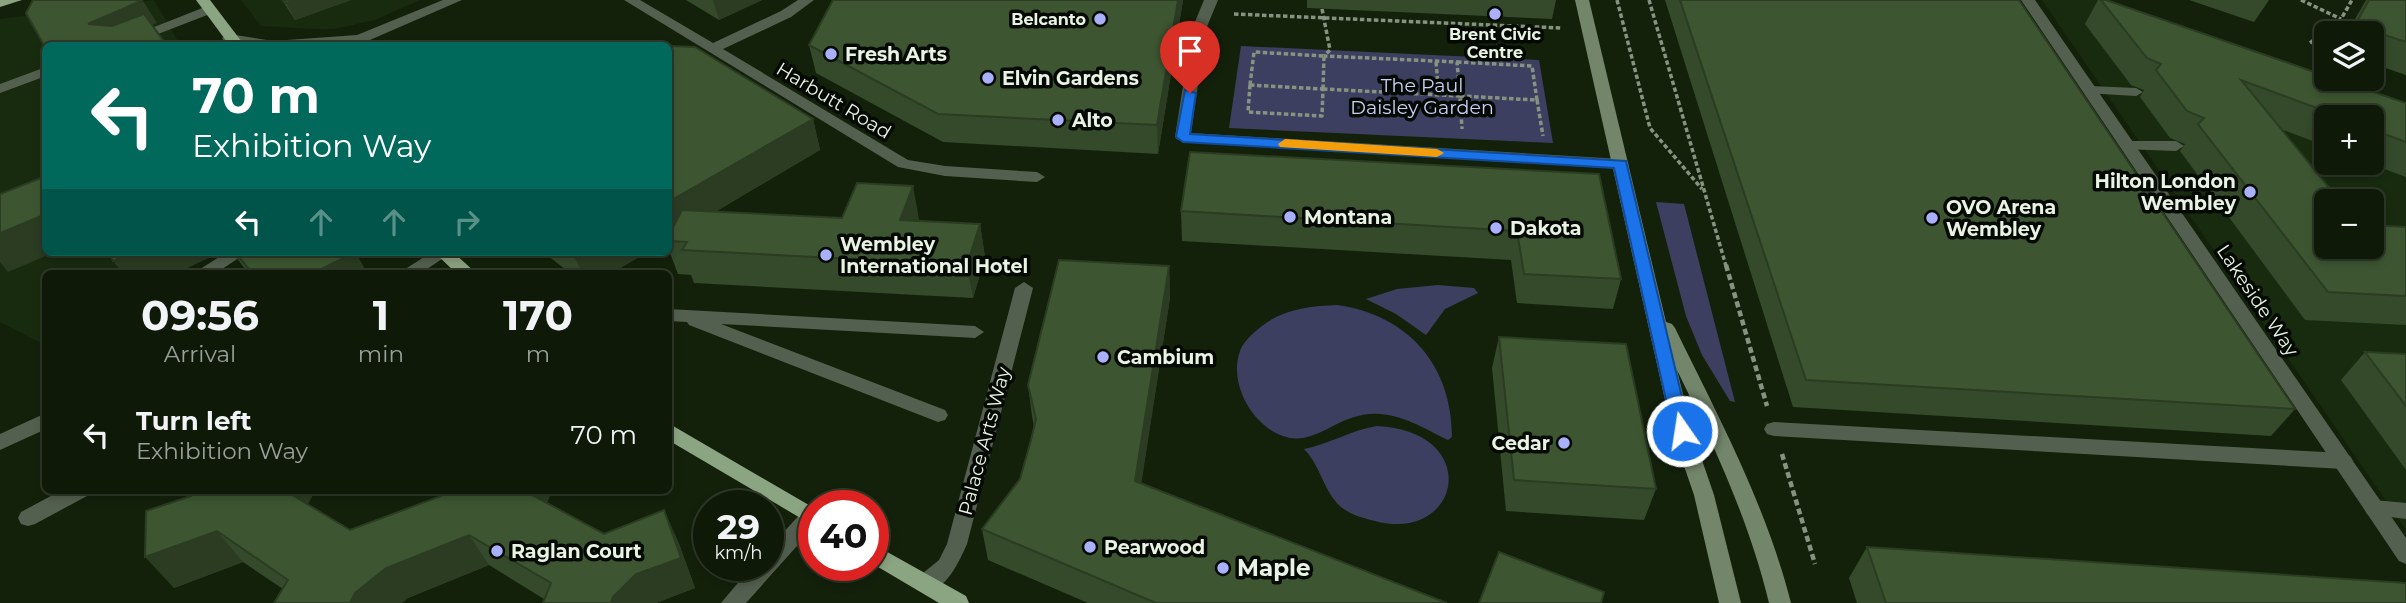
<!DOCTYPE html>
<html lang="en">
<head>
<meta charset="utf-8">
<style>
  :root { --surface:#0e1908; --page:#1c2616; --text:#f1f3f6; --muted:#9ba09c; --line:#2e3829 }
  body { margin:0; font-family:Montserrat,sans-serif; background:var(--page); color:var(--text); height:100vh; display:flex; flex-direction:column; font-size:26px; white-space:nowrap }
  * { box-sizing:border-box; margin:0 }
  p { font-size:23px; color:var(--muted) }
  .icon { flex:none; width:38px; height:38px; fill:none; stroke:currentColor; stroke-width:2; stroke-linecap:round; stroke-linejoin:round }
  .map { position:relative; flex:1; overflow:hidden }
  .drawer { position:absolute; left:42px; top:270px; width:630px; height:224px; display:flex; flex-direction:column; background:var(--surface); border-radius:10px; box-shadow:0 4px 10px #0003,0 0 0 2px var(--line) }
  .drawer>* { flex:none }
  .banner { position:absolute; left:42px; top:42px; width:630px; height:214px; border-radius:10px; box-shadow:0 4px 10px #0003,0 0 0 2px var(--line); background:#00695c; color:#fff; overflow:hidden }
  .fabs { position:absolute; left:2314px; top:21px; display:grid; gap:14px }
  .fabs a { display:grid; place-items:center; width:70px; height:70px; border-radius:10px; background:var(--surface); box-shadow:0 4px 10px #0003,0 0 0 2px var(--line); font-size:35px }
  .speed { position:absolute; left:693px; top:490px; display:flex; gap:14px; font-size:35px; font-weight:700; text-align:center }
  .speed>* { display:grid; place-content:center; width:91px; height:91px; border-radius:50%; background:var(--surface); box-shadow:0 4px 10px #0003,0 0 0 2px var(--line); line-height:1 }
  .speed small { font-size:18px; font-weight:400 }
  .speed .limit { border:10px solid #d22; background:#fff; color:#111 }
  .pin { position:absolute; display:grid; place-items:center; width:60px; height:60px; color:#fff; margin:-72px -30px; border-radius:50% 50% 50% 0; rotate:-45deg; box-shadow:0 0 7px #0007 }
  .pin .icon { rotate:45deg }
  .me { position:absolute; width:77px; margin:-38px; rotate:347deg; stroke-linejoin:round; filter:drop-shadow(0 0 5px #0008) }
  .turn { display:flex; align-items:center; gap:24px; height:147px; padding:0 35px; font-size:32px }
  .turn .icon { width:91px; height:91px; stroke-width:2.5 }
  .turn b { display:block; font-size:49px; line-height:60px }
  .lanes { display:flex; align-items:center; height:66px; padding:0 35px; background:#0003; justify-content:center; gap:35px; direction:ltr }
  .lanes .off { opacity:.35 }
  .eta { display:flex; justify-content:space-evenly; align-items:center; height:119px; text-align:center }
  .eta b { font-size:42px; font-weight:700; line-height:49px }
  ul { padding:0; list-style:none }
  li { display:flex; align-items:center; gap:21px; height:91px; padding:0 35px }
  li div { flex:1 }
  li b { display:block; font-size:26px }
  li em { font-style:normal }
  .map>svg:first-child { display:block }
  .built { fill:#182b0f; fill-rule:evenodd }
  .green { fill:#3c3f60 }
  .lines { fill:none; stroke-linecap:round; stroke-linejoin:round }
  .path-far1 { stroke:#879381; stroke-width:3.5; stroke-dasharray:4.5 2.5; stroke-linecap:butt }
  .path { stroke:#879381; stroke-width:4.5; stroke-dasharray:6 3.5; stroke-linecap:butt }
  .lane { fill:#54604f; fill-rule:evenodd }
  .street { fill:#54604f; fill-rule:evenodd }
  .secondary { fill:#73866b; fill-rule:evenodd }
  .primary { fill:#8ba481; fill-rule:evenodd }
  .wall { fill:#344a2a }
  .shaded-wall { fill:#2b3c22 }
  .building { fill:#3d5631; stroke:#2b3c22; stroke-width:2 }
  .route { fill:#1a73e8; stroke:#114b97; stroke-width:2 }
  .slow { fill:#f59e0b }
  .poi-dot { fill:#a9b0fc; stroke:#040903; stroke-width:2.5 }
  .labels { text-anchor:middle; stroke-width:7; stroke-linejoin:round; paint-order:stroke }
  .far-poi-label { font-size:16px; font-weight:bold; fill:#e9f3e4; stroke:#040903; text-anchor:end }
  .poi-label { font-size:19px; font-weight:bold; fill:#e9f3e4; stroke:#040903; text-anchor:start }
  .park-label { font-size:19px; fill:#cbd0fa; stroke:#040903 }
  .street-label { font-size:19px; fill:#e9f3e4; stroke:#040903 }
  .near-poi-label { font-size:23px; font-weight:bold; fill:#e9f3e4; stroke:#040903; text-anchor:start }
</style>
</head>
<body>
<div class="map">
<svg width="2406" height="603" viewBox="0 0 2406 603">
  <rect width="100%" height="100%" fill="#13210b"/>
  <g class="built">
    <path d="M154,0L180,45L46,46V252H196L163,273H46L45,345L0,322V19Z"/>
    <path d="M241,0H420L375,20L334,29H313L261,26Z"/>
    <path d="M2042,0H2099L2406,106V530ZM2326,117H2371V163H2326ZM2326,201H2371V247H2326Z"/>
  </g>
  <g class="green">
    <path d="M1241,46L1539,60L1553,143L1229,128Z"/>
    <path d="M1656,202L1684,204L1735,402L1730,401L1702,355L1686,316Z"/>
    <path d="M1438,285L1474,288L1478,293L1445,309L1426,335L1396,314L1366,299L1397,289Z"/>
    <path d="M1337,305C1408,315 1452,365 1452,437L1448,440C1415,424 1387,404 1348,419C1327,427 1307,445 1283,436C1252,425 1230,385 1239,354C1242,342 1253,333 1262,326C1283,309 1311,306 1337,305Z"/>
    <path d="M1377,426C1485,432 1460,544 1375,521C1363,518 1351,515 1341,507C1323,491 1321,466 1304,449C1330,444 1351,430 1377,426Z"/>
  </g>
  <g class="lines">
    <g class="path-far1">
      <path d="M1617,0L1650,128L1702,189"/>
      <path d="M1649,0L1726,266"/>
      <path d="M2301,0L2341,19"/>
      <path d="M1322,9L1330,50L1324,56"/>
      <path d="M1234,14L1561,28"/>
      <path d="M2310,43L2341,19L2352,0"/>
      <path d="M1436,62L1439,96"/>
      <path d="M1457,62L1532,66L1537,100L1460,96L1462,129"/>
      <path d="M1250,85L1323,89"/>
      <path d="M1250,85L1248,112L1322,116L1323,89"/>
      <path d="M1250,85L1254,52L1324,56"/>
      <path d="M1323,89L1460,96L1457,62L1324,56"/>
      <path d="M1323,89L1324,56"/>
      <path d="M1537,100L1543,136"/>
    </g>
    <g class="path">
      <path d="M1726,265L1767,406"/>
      <path d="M1782,454L1815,564"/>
    </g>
    <g class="lane">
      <path d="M1204,0H1218L1206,29L1191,133L1621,159L1629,164L1621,169L1178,140L1175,137L1192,29Z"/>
      <path d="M210,5L217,9L215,12L127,46H106Z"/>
      <path d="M46,67V76L0,93V84Z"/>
      <path d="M2089,86L2136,88L2143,92L2136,96L2084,93V87Z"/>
      <path d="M2128,141H2176L2184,146L2176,151L2123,149L2120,146L2123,143Z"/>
      <path d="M668,309L975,326L984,332L975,338L721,324L945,410L948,415L945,420L938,422L689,325L687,322L668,321Z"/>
      <path d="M46,413V429L0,450V434Z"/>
      <path d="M1774,422L2343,453L2350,456L2353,461L2350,466L2343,469L1774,436L1767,434L1764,429L1767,424Z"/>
      <path d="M62,490H90L87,496L35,524L28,526L21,524L18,518L21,512Z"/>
      <path d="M2374,500L2406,503V519L2367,514L2364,508L2367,502Z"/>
      <path d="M811,508L814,509V527L746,603H721L753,565H768V549L804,510Z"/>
    </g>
    <g class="street">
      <path d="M443,0H462L356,46H250L224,41L222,38L229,34L273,41L357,35Z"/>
      <path d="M624,0H640L713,43L781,11L798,0H814L791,17L723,49L908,160L945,166L1037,172L1045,177L1037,182L945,176L898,167Z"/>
      <path d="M2021,0H2035L2406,538V564L2399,561Z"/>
      <path d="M227,252H248L216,273H194Z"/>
      <path d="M432,252L451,253L421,273H399Z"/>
      <path d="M1024,282L1033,288L967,544C959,562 943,599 917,590L914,584L917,578L939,560L947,544L1015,288Z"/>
    </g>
    <path class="secondary" d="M1575,0H1589L1666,322L1672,324L1675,328C1719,418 1766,505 1791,603H1769C1749,520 1714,446 1677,370L1692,431L1714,495L1741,603H1719L1694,495L1672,431Z"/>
    <g class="primary">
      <path d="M0,0H22L0,7Z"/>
      <path d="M196,0H210L245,46H230Z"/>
      <path d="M434,252H453L476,273H456Z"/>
      <path d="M668,423L814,508V526L668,440Z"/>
      <path d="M873,544L966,596L969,603H939L873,564Z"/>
    </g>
  </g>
  <g class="wall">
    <path d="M282,0H351L295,20Z"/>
    <path d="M686,0H762L719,20Z"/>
    <path d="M1183,0L1158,154L943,142L816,73L809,45Z"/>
    <path d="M1307,0H1556L1552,19L1307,8Z"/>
    <path d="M1665,0H2019L2295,409L2271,436L1793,407Z"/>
    <path d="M2098,0H2106L2406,103V177L2368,163H2371V117H2326V146L2281,129L2326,247L2406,227V325L2305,320L2180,151L2185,144L2170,138L2140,97L2144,90L2131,85L2085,24Z"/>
    <path d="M2189,0H2269L2254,22Z"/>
    <path d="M2366,0H2406V75L2371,63V33H2347Z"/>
    <path d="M668,46L813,119L820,150L715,212L842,218L919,219L918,221L980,224L985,257L973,298L694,283L691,275L678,274L668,248Z"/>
    <path d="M1599,174L1621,279L1613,309L1517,303L1511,260L1182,241L1181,211Z"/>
    <path d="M232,252H355L367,273H248Z"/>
    <path d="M543,252H647L612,273H570Z"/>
    <path d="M1169,266L1170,298L1141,483L1447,603H1088L988,560L982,529L1020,479L1034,427L1032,416L1028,385Z"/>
    <path d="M1499,337L1656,489L1644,520L1506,511L1492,368Z"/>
    <path d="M2365,352L2406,354V470L2341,380Z"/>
    <path d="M199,490H316L307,504L350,530L441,496L448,490H552L547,503L604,534L678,541L695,588L656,603H543L544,599L489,565L408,598L283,589L243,562L174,588L191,496Z"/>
    <path d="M1867,547L2406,603H1857L1849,578Z"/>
  </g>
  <g class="shaded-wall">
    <path d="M295,0H351L295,20L286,3Z"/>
    <path d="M713,0H762L719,20Z"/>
    <path d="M1178,0H1183L1158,154L1157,125Z"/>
    <path d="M143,1L157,23L106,46L88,24Z"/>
    <path d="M813,119L820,150L668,239V202Z"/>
    <path d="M913,186L919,219L907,253L900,220Z"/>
    <path d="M46,214V252H55L8,272L0,262V233Z"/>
    <path d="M980,224L985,257L973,298L967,265Z"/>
    <path d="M132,252H221L177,273H123L113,261Z"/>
    <path d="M345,252H355L367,273H313Z"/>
    <path d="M581,252H647L612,273H582L574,256Z"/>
    <path d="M1169,266L1170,298L1137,512L1135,481Z"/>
    <path d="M280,490H316L301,516Z"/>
    <path d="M522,490H552L540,520Z"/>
    <path d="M664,510L678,541L695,588L656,603H611L613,597L636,574Z"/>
    <path d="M217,531L243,562L174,588L145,557Z"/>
    <path d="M469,535L489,565L408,598L402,603H350L355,593L386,568Z"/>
  </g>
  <g class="building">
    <path d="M33,0H143L88,24L112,26L144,14L167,46H46V49L26,13Z"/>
    <path d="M284,0H295L286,3Z"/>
    <path d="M833,0H1178L1157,125L938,114L809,45Z"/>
    <path d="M1680,0H2019L2295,409L1806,380Z"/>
    <path d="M2101,0H2106L2326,76V79H2335L2406,103V142L2371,129V117H2341L2241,80L2340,201H2326V247H2371V225L2406,227V296L2328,292L2198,124L2204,118L2187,111L2156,70L2161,64L2147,58Z"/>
    <path d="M2369,0H2406V42L2355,25Z"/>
    <path d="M590,43L649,46H585Z"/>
    <path d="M668,46L695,47L813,119L668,202Z"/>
    <path d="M1190,152L1599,174L1621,279L1524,274L1517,231L1181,211Z"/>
    <path d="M46,176V214L0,233V194Z"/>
    <path d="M857,183L913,186L900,220L980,224L967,265L682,250L687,242L668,241V237L682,210L842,218Z"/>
    <path d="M108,252H132L113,261Z"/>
    <path d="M235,252H345L340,254L344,258L313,273H252Z"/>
    <path d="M569,252H581L574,256Z"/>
    <path d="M1059,260L1169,266L1135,481L1447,603H1156L982,529L1020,479L1031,440L1036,419L1028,385Z"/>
    <path d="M1499,337L1626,344L1656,489L1514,480Z"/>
    <path d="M2365,352L2406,354V406Z"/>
    <path d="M199,490H284L350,530L441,496L448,490H523L604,534L664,510L681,558L636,574L613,597L611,603H543L551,583L469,535L386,568L355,593L350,603H274L288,580L217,531L145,557L146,511L191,496Z"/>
    <path d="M1867,547L2406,583V603H1886Z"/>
    <path d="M1499,552L1604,592L1601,603H1479Z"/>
  </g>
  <path class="route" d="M1185,90L1196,93L1190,134L1626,161L1690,431L1688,436L1682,438L1673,431L1614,168L1183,142L1176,137Z"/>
  <path class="slow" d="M1285,139L1437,149L1444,153L1437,157L1280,147L1278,144Z"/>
  <g class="poi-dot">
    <circle cx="1495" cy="14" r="7"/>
    <circle cx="1100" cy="19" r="7"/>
    <circle cx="831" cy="54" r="7"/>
    <circle cx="988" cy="78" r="7"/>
    <circle cx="1058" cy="120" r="7"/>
    <circle cx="2250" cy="192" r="7"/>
    <circle cx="1290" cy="217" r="7"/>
    <circle cx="1932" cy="218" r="7"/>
    <circle cx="1496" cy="228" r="7"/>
    <circle cx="826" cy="255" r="7"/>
    <circle cx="1103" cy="357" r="7"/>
    <circle cx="1564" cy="443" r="7"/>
    <circle cx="1090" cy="547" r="7"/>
    <circle cx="497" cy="551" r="7"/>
    <circle cx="1223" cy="568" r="7"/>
  </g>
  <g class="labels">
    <g class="far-poi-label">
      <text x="1086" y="25">Belcanto</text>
      <text x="1495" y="40" text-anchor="middle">Brent Civic<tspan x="1495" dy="18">Centre</tspan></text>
    </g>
    <g class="poi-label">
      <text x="845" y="61">Fresh Arts</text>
      <text x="1002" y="85">Elvin Gardens</text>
      <text x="1072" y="127">Alto</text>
      <text x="2236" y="188" text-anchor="end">Hilton London<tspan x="2236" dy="22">Wembley</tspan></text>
      <text x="1946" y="214">OVO Arena<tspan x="1946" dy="22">Wembley</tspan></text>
      <text x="1304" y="224">Montana</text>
      <text x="1510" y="235">Dakota</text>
      <text x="840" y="251">Wembley<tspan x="840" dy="22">International Hotel</tspan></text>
      <text x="1117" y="364">Cambium</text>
      <text x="1550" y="450" text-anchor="end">Cedar</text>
      <text x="1104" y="554">Pearwood</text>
      <text x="511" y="558">Raglan Court</text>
    </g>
    <g class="park-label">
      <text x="1422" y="92">The Paul<tspan x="1422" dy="22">Daisley Garden</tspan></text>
    </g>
    <g class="street-label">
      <text transform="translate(834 100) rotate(31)" y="7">Harbutt Road</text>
      <text transform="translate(2258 300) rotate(56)" y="7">Lakeside Way</text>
      <text transform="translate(984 441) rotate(-75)" y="7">Palace Arts Way</text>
    </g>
    <g class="near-poi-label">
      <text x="1237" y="576">Maple</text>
    </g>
  </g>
</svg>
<div class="fabs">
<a><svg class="icon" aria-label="layers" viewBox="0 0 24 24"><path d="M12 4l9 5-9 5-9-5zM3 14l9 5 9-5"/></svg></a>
<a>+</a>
<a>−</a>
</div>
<div class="speed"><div>29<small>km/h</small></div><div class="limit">40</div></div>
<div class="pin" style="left:1190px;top:93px;background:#d93025"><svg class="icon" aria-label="arrive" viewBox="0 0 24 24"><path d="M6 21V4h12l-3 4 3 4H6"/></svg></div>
<svg class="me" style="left:1682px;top:431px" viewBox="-20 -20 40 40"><circle r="17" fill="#1a73e8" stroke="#fff" stroke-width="3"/><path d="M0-11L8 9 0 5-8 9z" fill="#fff"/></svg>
<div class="banner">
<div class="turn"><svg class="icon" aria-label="left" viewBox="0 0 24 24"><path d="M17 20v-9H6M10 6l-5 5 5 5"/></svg><div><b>70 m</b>Exhibition Way</div></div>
<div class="lanes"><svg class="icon" aria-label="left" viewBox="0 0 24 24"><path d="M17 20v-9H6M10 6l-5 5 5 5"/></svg><svg class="icon off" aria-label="ahead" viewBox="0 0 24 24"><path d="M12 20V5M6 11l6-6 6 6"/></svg><svg class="icon off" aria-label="ahead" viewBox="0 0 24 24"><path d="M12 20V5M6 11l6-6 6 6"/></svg><svg class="icon off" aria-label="right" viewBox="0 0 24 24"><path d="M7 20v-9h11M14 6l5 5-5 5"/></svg></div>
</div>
<section class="drawer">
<div class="eta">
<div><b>09:56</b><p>Arrival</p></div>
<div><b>1</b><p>min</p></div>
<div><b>170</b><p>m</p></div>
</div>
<ul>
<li><svg class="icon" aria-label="left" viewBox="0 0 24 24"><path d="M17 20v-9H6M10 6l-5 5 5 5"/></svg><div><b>Turn left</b><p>Exhibition Way</p></div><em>70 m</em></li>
</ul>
</section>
</div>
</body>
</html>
